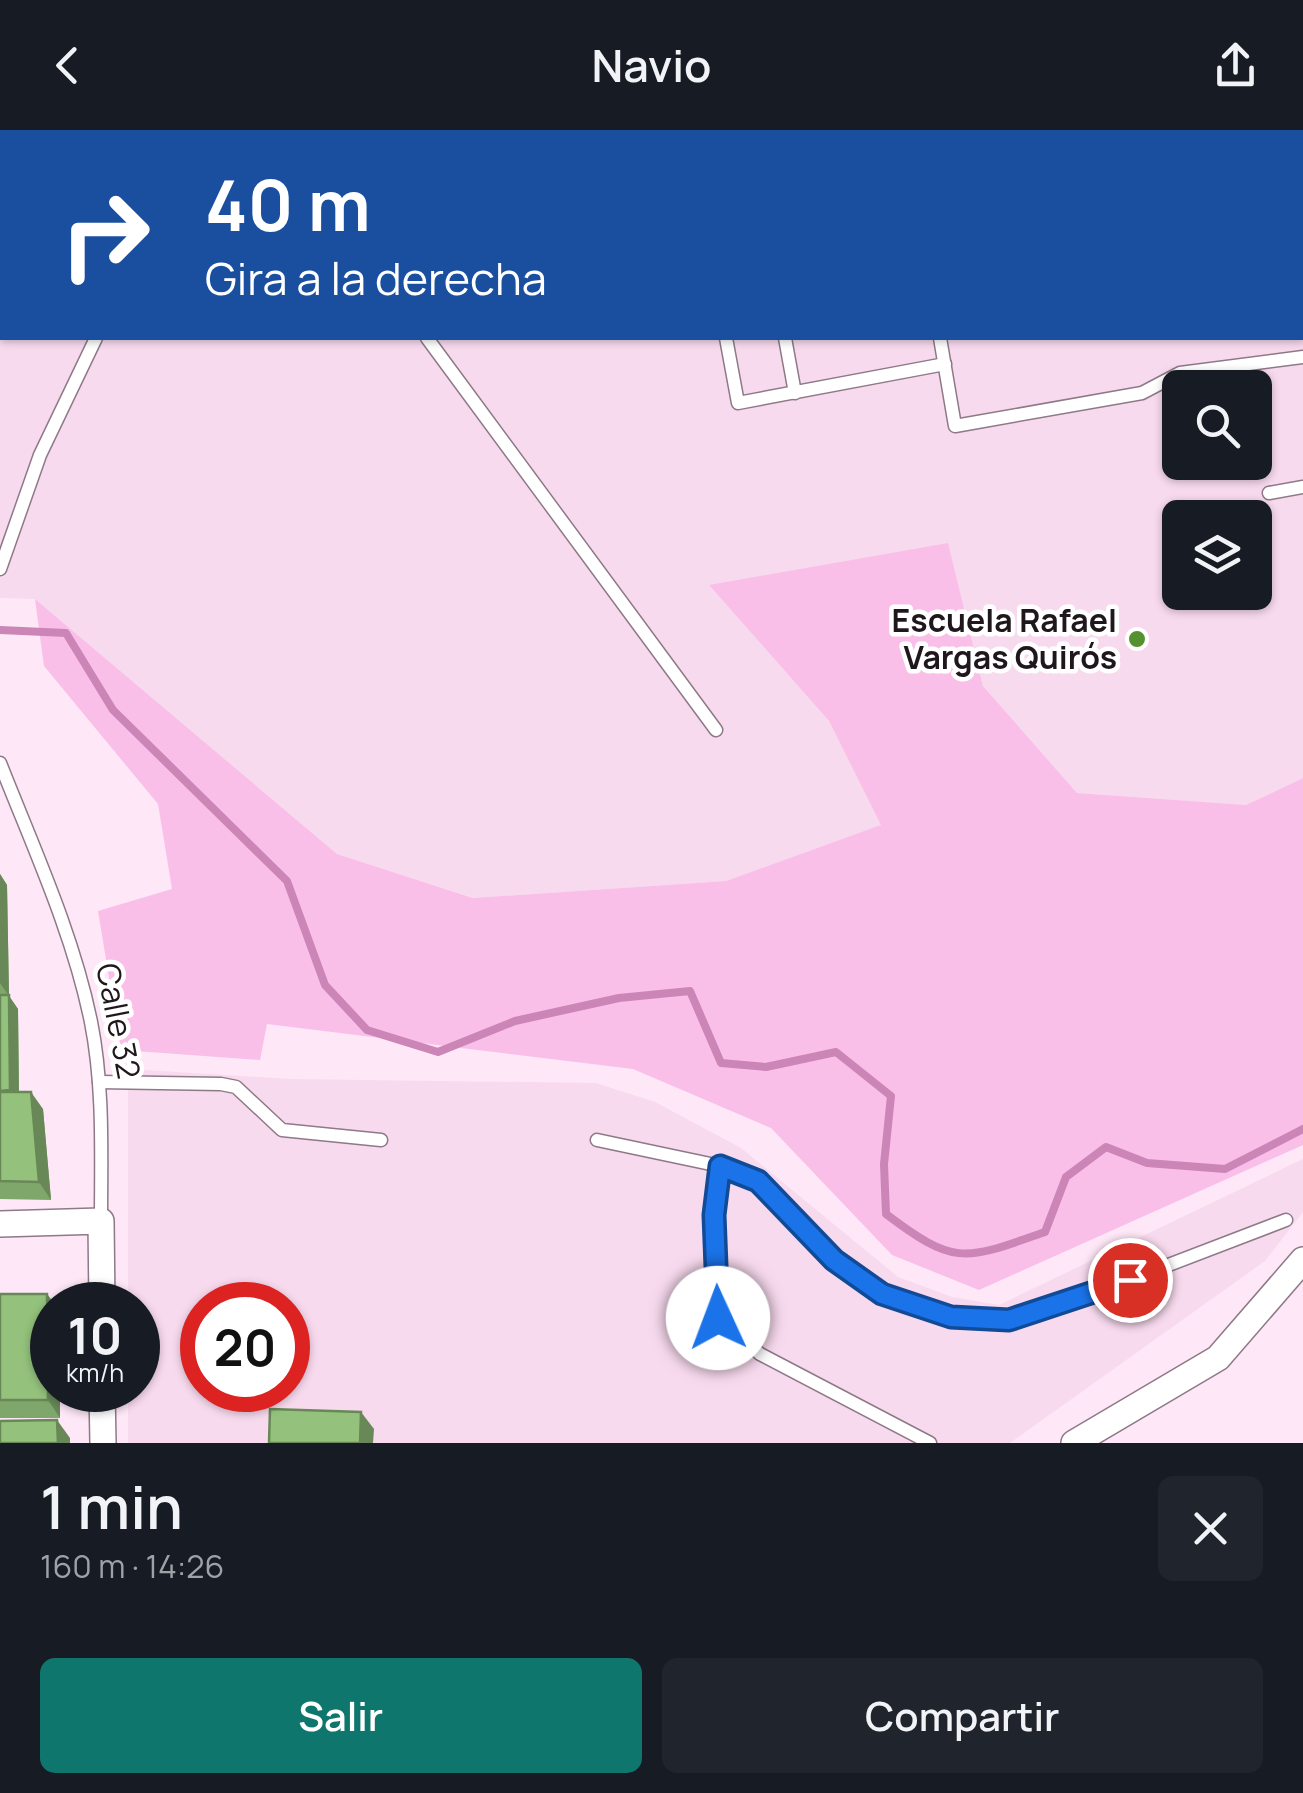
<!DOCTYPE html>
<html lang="es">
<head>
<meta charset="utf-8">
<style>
  :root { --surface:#171b24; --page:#20242c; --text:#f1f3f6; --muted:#9ea1a6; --accent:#0f766e }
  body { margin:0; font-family:Manrope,sans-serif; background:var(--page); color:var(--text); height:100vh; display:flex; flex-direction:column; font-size:38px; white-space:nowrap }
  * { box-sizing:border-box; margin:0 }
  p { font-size:32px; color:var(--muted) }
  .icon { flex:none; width:55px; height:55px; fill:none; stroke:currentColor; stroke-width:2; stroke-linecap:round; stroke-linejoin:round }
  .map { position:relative; height:1313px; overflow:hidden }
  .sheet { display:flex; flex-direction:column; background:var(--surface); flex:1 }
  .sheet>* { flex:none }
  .banner { position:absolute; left:0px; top:0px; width:1305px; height:210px; box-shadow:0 2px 8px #0004; background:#1a4fa0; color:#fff; overflow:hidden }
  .fabs { position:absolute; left:1162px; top:240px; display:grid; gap:20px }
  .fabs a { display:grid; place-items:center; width:110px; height:110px; border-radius:15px; background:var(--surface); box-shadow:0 2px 8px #0004; font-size:50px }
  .speed { position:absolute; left:30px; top:1152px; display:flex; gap:20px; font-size:50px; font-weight:700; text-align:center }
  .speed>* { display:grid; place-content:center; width:130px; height:130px; border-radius:50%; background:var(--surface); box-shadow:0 2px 8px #0004; line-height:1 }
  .speed small { font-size:25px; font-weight:400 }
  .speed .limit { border:15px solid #d22; background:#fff; color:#111 }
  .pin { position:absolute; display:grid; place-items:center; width:85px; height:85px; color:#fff; margin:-42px; border:5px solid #fff; border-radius:50%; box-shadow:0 2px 10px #0007 }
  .me { position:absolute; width:110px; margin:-55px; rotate:358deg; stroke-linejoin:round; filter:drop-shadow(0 0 8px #0008) }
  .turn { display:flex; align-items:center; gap:35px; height:210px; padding:0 40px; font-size:45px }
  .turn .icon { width:130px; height:130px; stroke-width:2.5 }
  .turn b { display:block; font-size:70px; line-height:85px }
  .round { display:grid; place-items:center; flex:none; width:105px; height:105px; border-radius:15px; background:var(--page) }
  .overview { display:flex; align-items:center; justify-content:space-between; height:170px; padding:0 40px }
  h1 { font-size:60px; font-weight:600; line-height:75px }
  .action { display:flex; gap:20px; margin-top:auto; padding:20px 40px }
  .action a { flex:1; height:115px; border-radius:15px; background:var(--accent); color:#fff; font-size:40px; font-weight:600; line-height:115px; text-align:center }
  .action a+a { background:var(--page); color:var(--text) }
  header { display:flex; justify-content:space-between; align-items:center; height:130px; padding:0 40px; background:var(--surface); font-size:45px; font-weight:600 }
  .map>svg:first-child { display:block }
  .built { fill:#f8daee; fill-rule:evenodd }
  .green { fill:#fabfe8 }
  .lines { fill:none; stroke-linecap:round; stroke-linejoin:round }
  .stream { stroke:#cb85b6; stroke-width:8 }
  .lane-casing { stroke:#8e7987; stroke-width:15 }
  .street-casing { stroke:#8e7987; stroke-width:28 }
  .lane { stroke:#fff; stroke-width:12 }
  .street { stroke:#fff; stroke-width:25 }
  .wall { fill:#7fa76b }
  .shaded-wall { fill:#688857 }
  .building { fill:#94c27c; stroke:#688857; stroke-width:2.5 }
  .route-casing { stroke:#114b97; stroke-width:25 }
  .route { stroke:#1a73e8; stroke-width:18 }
  .poi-dot { fill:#559130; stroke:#fff; stroke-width:4 }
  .labels { text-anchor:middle; stroke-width:9; stroke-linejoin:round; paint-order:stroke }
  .poi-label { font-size:32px; font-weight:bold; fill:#1f171c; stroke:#fff; text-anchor:end }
  .street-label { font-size:32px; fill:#1f171c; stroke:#fff }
</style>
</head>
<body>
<header><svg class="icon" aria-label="back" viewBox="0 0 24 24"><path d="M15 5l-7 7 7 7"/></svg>Navio<svg class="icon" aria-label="share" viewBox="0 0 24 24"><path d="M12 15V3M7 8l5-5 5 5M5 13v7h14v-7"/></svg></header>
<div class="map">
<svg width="1303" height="1313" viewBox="0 0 1303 1313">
  <rect width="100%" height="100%" fill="#fee7f6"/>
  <g class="built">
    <path d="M0,0H1303V648L1246,675L1077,663L983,556L948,414L710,456L829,591L882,695L726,751L474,768L337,724L35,469L0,468ZM2,2H1302V208H2ZM1180,258H1255V332H1180ZM1180,388H1255V462H1180Z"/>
    <path d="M128,939L290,949L596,953L655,972L741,1018L898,1147L952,1167L999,1175L1303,1029V1082L1265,1131L1010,1313H128V1260H138V1175H128ZM202,1175H288V1260H202Z"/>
  </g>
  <path class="green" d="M948,413L983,556L1077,663L1246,675L1303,648V1015L979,1160L892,1125L771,998L633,939L267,894L260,930L121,920L98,781L172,759L158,674L44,536L35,469L337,724L473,768L726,751L881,695L829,591L709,455Z"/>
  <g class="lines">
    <path class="stream" d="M0,500L66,503L113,580L287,751L325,855L367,900L438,922L515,891L619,868L690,861L721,933L766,937L836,922L891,966L884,1034L886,1084C956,1137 965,1130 1045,1102L1066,1047L1106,1017L1147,1033L1225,1039L1303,999"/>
    <g class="lane-casing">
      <g id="lane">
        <path d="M230,0L233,2"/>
        <path d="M907,0V2"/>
        <path d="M195,2L197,0"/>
        <path d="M427,208L716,600"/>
        <path d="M726,208L738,273L945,234"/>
        <path d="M785,208L795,263"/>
        <path d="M940,208L955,296L1142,263L1180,243L1303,227"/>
        <path d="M1269,363L1303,357"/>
        <path d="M0,439L40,325L96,208"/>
        <path d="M0,633C33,717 73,803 91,892C104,957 101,1025 101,1091"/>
        <path d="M99,952L221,954L236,957L282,1000L381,1010"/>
        <path d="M597,1010L720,1036L758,1051L834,1130L882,1165L951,1187L1009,1190L1098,1162L1286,1090"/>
        <path d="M720,1036L714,1085L718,1188L760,1224L930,1313"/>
      </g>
    </g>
    <g class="street-casing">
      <g id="street">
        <path d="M0,1094L101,1091L102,1175"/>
        <path d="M102,1260L103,1313"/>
        <path d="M1074,1313L1218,1228L1303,1130"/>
      </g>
    </g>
    <use href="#lane" class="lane"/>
    <use href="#street" class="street"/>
  </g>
  <g class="wall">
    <path d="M0,744L7,755L9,866L18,879L19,962L43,979L51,1070L0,1069Z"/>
    <path d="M0,1164H47L55,1175H52L60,1288H0Z"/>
  </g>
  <g class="shaded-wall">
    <path d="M0,744L7,755L9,866L18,879L19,974L10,960L9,866L0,853Z"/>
    <path d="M31,962L43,979L51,1070L39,1052Z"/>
    <path d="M47,1164L55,1175H52V1260H60V1288L48,1270Z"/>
    <path d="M361,1282L374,1299L373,1313H360Z"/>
    <path d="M57,1290L70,1308V1313H58Z"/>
  </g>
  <g class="building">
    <path d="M0,865H9L10,960L0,961Z"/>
    <path d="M0,962H31L39,1052L0,1051Z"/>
    <path d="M0,1164H47L48,1270H0Z"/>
    <path d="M270,1279L361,1282L360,1313H269Z"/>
    <path d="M57,1290L58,1313H0V1291Z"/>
  </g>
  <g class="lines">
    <g class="route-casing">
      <path id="route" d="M718,1188L714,1085L720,1036L758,1051L834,1130L882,1164L951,1187L1009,1190L1130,1150"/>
    </g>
    <use href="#route" class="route"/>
  </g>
  <circle class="poi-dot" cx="1137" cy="509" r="10"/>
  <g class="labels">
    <g class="poi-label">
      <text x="1117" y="502">Escuela Rafael<tspan x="1117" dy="37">Vargas Quirós</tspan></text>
    </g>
    <g class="street-label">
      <text transform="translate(118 891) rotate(79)" y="11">Calle 32</text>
    </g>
  </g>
</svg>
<div class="fabs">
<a><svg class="icon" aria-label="search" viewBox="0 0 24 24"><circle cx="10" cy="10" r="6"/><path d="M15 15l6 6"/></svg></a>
<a><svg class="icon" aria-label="layers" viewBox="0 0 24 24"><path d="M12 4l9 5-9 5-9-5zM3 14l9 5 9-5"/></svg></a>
</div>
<div class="speed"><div>10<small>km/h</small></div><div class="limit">20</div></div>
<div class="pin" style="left:1130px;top:1150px;background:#d93025"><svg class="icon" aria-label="arrive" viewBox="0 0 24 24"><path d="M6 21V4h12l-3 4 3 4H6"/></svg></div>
<svg class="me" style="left:718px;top:1188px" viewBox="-20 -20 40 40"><circle r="19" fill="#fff"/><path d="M0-13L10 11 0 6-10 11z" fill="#1a73e8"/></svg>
<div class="banner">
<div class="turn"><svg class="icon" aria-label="right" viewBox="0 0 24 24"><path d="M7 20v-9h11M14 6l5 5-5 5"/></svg><div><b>40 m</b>Gira a la derecha</div></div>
</div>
</div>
<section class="sheet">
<div class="overview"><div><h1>1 min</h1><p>160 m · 14:26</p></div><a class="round"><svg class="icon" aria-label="close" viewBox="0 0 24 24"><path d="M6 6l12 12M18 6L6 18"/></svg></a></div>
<div class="action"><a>Salir</a><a>Compartir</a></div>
</section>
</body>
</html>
